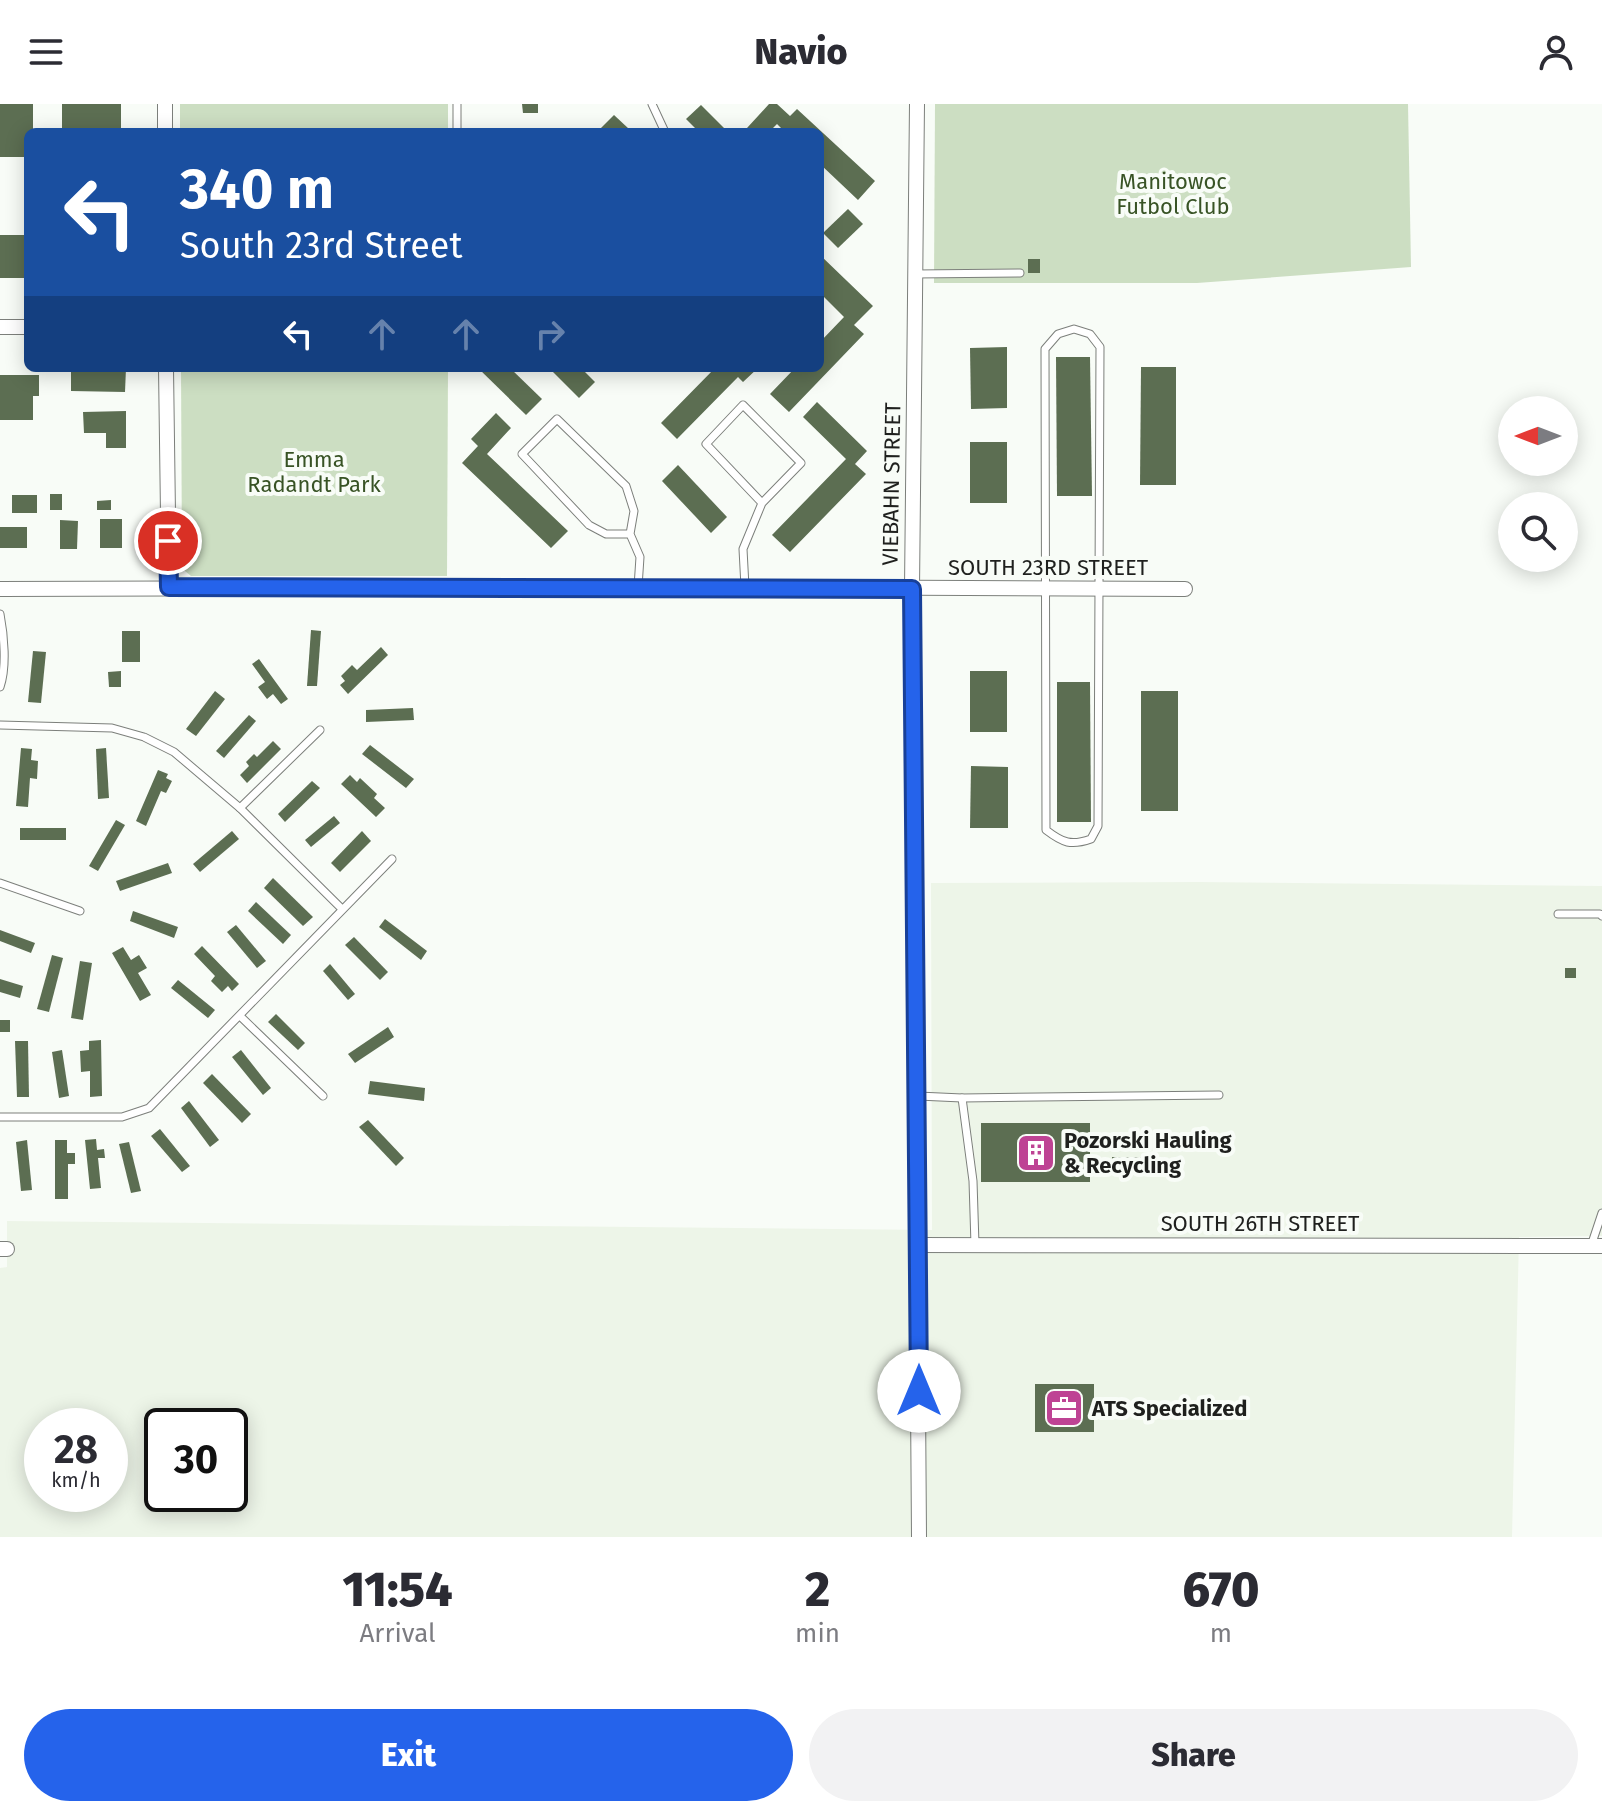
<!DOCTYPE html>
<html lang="en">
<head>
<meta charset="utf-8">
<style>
  :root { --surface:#fff; --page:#f2f2f3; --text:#2b2b33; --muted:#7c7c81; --accent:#2563eb }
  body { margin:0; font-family:"Fira Sans",sans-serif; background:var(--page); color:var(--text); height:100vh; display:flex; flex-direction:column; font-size:30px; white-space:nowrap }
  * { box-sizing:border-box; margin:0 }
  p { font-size:26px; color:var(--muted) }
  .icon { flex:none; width:44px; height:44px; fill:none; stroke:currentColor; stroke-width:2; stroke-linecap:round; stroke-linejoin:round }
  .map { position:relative; height:1433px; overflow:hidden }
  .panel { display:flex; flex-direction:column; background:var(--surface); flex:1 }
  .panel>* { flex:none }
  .top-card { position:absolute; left:24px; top:24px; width:800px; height:244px; border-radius:12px; box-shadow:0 4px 20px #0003; background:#1a4fa0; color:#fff; overflow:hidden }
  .needle { width:52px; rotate:270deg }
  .fabs { position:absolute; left:1498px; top:292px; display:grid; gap:16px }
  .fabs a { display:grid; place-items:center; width:80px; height:80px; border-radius:50%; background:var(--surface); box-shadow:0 4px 20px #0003; font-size:40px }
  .speed { position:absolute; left:24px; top:1304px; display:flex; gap:16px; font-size:40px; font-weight:700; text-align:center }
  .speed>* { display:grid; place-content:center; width:104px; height:104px; border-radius:50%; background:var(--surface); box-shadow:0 4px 20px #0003; line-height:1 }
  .speed small { font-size:20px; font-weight:400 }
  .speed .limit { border:4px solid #111; border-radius:12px; background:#fff; color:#111 }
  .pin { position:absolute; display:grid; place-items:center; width:68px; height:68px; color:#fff; margin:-34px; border:4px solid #fff; border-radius:50%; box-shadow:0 2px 8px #0007 }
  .me { position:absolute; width:88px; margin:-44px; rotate:0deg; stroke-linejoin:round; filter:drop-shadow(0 0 6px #0008) }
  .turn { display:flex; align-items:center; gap:28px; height:168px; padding:0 24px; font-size:36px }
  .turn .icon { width:104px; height:104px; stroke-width:2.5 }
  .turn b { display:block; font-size:56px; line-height:68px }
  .lanes { display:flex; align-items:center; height:76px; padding:0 24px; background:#0003; justify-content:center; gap:40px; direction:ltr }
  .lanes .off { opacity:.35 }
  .eta { display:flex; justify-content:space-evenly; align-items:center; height:136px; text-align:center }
  .eta b { font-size:48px; font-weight:800; line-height:56px }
  .primary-button { display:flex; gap:16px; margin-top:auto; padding:16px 24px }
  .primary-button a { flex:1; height:92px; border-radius:48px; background:var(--accent); color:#fff; font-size:32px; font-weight:800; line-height:92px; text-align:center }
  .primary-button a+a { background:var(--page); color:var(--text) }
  header { display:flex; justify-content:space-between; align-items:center; height:104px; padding:0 24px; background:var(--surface); font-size:36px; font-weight:800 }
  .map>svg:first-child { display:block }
  .built { fill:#edf5e8; fill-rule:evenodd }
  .green { fill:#ccdec2 }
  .building { fill:#5c6e52 }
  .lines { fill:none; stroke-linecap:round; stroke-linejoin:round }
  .lane-casing { stroke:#7c7f7b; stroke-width:9 }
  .street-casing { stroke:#7c7f7b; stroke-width:16 }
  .lane { stroke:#fff; stroke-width:7 }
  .street { stroke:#fff; stroke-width:14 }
  .route-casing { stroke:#184099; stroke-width:20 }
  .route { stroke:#2563eb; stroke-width:14 }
  .labels { text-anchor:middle; stroke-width:8; stroke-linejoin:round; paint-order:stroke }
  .park-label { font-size:22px; fill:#385325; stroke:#f8fcf7 }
  .street-label { font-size:22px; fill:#1f201e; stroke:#f8fcf7 }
  .poi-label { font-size:22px; font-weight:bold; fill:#1f201e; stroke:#f8fcf7; text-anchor:start }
</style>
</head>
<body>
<header><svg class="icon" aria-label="menu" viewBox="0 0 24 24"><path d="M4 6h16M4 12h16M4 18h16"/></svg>Navio<svg class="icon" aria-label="person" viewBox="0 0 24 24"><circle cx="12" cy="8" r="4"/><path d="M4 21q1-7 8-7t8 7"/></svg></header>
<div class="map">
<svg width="1602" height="1433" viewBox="0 0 1602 1433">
  <rect width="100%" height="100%" fill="#f8fcf7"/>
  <path class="built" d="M1198,778L1602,782V1132L1519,1133L1512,1433H0V1164L7,1163V1117L932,1126L931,779ZM42,1322H110V1390H42ZM162,1322H230V1390H162Z"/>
  <g class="green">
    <rect x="180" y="0" width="268" height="28"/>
    <path d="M935,0H1408L1411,163L1197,179H934Z"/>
    <path d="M181,264H448L447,472H191L185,467L182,460Z"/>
  </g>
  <g class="building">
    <path d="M0,0H33V28H28V53H0Z"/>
    <rect x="62" y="0" width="59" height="28"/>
    <path d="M522,0H538V9H523Z"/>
    <path d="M769,0H777L790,12L797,5L875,77L858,96L820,60V28H785L777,20L769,28H751L747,24Z"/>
    <path d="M701,1L728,28H699L686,15Z"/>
    <path d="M614,11L629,25L627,28H597Z"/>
    <path d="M848,105L863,120L838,144L823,129Z"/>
    <rect x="0" y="131" width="28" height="43"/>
    <path d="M820,151L873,202L854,221L864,230L789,308L770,290L795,264H820V238L844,213L820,189Z"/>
    <rect x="1028" y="155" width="12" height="14"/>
    <path d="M1007,243V304L971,305L970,244Z"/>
    <path d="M1056,253H1090L1092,392H1057Z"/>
    <path d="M1141,263H1176V381H1140Z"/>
    <path d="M71,264H126L125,288L71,287Z"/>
    <path d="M478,264H510L542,295L526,311Z"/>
    <path d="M549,264H581L595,278L579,294Z"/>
    <path d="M715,264H758L743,278L738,273L677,335L661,319Z"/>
    <path d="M0,271H39V292H33V316H0Z"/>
    <path d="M817,298L867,347L855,360L866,370L790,448L772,431L846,355L803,313Z"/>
    <path d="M126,307V344H106V329H84L83,308Z"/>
    <path d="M496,309L511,324L487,350L568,427L551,444L462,359L478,342L471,335Z"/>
    <rect x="970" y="338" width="37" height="61"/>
    <path d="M678,361L727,413L711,429L662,377Z"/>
    <rect x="50" y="390" width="12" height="16"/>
    <rect x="12" y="391" width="25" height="18"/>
    <path d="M111,396V406H97V397Z"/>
    <rect x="100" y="415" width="22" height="29"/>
    <path d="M60,416L78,417L77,445H60Z"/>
    <rect x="0" y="423" width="27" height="21"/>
    <path d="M311,526L321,527L317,582H307Z"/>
    <rect x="122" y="527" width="18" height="31"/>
    <path d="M381,543L388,551L348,590L340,581L345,577L341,572L352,561L357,566Z"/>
    <path d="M33,547L46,548L41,599L28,598Z"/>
    <path d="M259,555L288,595L281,600L273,590L267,595L258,583L265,578L252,560Z"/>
    <path d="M121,567V583H109L108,568Z"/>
    <rect x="970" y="567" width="37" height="61"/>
    <path d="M1057,578H1090L1091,718H1057Z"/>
    <path d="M215,587L225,595L196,632L186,625Z"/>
    <rect x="1141" y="587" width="37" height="120"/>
    <path d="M413,604L414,616L366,618V606Z"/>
    <path d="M249,611L256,617L224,654L216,647Z"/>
    <path d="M273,637L281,645L247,679L240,671L249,662L246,658L254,650L257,653Z"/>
    <path d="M370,641L414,675L406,684L362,650Z"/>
    <path d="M21,644L32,645L31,656L38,657L37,675L30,674L28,703L16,702Z"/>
    <path d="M106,644L109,694L98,695L96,645Z"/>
    <path d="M971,662L1008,663V724H970Z"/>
    <path d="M158,666L168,670L166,674L172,677L166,689L161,687L146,722L136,717Z"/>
    <path d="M350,671L357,678L360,674L377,690L374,694L385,704L376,713L341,680Z"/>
    <path d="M312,677L320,684L285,718L278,710Z"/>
    <path d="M334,712L340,719L311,743L305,736Z"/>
    <path d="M116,716L125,721L98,767L89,762Z"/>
    <rect x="20" y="724" width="46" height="12"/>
    <path d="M232,727L239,735L200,768L193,760Z"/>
    <path d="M362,727L371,737L340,768L331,759Z"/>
    <path d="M168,759L172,769L120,787L116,777Z"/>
    <path d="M273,774L313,813L303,822L264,784Z"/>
    <path d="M256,798L291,831L283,840L248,807Z"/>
    <path d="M133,807L178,823L174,834L130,817Z"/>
    <path d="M385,815L427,847L421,856L379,823Z"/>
    <path d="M236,821L266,857L257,864L227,828Z"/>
    <path d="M0,826L35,839L31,849L0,837Z"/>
    <path d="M354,833L388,868L380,876L345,841Z"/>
    <path d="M202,842L239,880L232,887L228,882L222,888L211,877L215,872L194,850Z"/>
    <path d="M123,843L131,856L139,851L147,864L138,869L151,891L140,897L112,849Z"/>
    <path d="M52,851L63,854L49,908L37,905Z"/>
    <path d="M80,857L92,859L83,916L71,914Z"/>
    <path d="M330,860L355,890L348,896L323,867Z"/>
    <rect x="1565" y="864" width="11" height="10"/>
    <path d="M0,875L23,882L20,894L0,888Z"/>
    <path d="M178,876L215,906L208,914L171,884Z"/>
    <path d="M276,910L305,939L298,946L268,918Z"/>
    <rect x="0" y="916" width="10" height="12"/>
    <path d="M388,923L394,933L355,959L348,950Z"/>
    <path d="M101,936L102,992L90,993V967L81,968L80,947L89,946V937Z"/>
    <path d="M15,937H28L29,993H17Z"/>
    <path d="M62,946L69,992L59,994L52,948Z"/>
    <path d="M241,946L271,984L263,991L232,953Z"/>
    <path d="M212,970L251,1010L242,1019L203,979Z"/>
    <path d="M370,977L425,984L424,997L368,990Z"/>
    <path d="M189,997L219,1036L210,1043L181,1004Z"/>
    <path d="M368,1016L404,1054L396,1062L359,1023Z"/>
    <rect x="981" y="1019" width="109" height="59"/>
    <path d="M160,1025L190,1062L182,1068L151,1032Z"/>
    <path d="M96,1035L97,1046L104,1045L105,1054H98L101,1084L90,1085L85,1036Z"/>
    <path d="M27,1036L32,1086L21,1087L16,1038Z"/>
    <path d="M55,1036H67V1049H75V1060H68V1095H55Z"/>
    <path d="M129,1038L141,1087L131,1089L119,1040Z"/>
    <path d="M1112,1053H1146V1066L1112,1067Z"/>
    <rect x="1035" y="1280" width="59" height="48"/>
  </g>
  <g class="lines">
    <g class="lane-casing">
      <g id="lane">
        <path d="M457,0V28"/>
        <path d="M652,0L665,28"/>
        <path d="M915,170L1020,169"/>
        <path d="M1074,225L1090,230L1100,243L1098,722L1091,735C1071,742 1063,739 1046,726L1045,245L1058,230Z"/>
        <path d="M630,430L634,407L626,382L557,315L522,350L589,421L606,430H630L640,453L638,483"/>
        <path d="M745,483L743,445L762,399L801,359L743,301L706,340L762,399"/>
        <path d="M0,510C4,531 7,563 0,583"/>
        <path d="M0,621L112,624L144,633L174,648L240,704L342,805"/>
        <path d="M240,704L320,626"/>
        <path d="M0,779L80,807"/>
        <path d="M1558,810H1600L1602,812"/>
        <path d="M240,912L323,992"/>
        <path d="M918,992L962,994L1219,991"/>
        <path d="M962,994L973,1077L975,1141"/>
        <path d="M0,1013H122L149,1004L392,755"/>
        <path d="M1591,1142L1602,1109"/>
      </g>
    </g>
    <g class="street-casing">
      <g id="street">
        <path d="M165,0V28"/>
        <path d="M917,0L912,485L919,1433"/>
        <path d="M0,223H28"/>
        <path d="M166,264L169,483"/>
        <path d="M0,485L745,483L1185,485"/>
        <path d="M918,1141L1602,1142"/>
        <path d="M0,1145H7"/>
      </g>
    </g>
    <use href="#lane" class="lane"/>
    <use href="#street" class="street"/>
  </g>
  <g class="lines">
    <g class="route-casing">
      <path id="route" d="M168,437L169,483L912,485L919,1287"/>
    </g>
    <use href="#route" class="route"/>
  </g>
  <defs>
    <g id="building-square" transform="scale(2)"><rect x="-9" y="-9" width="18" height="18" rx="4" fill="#be4394" stroke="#f8fcf7"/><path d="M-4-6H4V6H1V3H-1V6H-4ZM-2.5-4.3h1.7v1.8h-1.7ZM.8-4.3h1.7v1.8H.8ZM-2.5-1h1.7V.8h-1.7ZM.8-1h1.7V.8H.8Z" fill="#fff"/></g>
    <g id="office-square" transform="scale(2)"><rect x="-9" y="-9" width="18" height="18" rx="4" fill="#be4394" stroke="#f8fcf7"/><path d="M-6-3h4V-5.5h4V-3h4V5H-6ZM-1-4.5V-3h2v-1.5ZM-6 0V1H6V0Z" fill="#fff"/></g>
  </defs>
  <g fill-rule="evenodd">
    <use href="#building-square" x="1036" y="1049"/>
    <use href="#office-square" x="1064" y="1304"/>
  </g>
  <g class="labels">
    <g class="park-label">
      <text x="1173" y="85">Manitowoc<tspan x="1173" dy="25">Futbol Club</tspan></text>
      <text x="314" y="363">Emma<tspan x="314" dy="25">Radandt Park</tspan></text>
    </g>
    <g class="street-label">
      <text transform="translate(891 380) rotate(-89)" y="8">VIEBAHN STREET</text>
      <text x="1048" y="471">SOUTH 23RD STREET</text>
      <text x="1260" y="1127">SOUTH 26TH STREET</text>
    </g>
    <g class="poi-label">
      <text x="1064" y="1044">Pozorski Hauling<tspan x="1064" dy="25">&amp; Recycling</tspan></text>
      <text x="1092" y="1312">ATS Specialized</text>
    </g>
  </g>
</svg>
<div class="fabs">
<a><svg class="needle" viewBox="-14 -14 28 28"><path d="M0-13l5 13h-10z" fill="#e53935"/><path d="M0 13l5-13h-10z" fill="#7c7c81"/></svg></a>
<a><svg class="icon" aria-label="search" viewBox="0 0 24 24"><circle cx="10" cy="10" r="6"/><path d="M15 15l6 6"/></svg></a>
</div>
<div class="speed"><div>28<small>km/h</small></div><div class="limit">30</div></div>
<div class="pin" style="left:168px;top:437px;background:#d93025"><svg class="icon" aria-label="arrive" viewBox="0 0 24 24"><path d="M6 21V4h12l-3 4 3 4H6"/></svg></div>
<svg class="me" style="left:919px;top:1287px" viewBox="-20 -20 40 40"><circle r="19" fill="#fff"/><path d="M0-13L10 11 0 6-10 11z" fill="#2563eb"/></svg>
<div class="top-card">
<div class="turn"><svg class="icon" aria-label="left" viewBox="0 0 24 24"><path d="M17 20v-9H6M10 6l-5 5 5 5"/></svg><div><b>340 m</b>South 23rd Street</div></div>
<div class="lanes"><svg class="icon" aria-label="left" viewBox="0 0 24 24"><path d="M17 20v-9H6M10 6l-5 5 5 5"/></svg><svg class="icon off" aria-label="ahead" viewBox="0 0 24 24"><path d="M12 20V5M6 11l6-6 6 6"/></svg><svg class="icon off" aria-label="ahead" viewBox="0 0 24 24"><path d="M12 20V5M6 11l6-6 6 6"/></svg><svg class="icon off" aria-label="right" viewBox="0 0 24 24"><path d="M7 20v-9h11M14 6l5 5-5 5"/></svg></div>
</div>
</div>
<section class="panel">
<div class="eta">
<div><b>11:54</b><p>Arrival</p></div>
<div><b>2</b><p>min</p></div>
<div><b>670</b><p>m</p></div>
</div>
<div class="primary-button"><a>Exit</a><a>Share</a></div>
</section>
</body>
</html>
